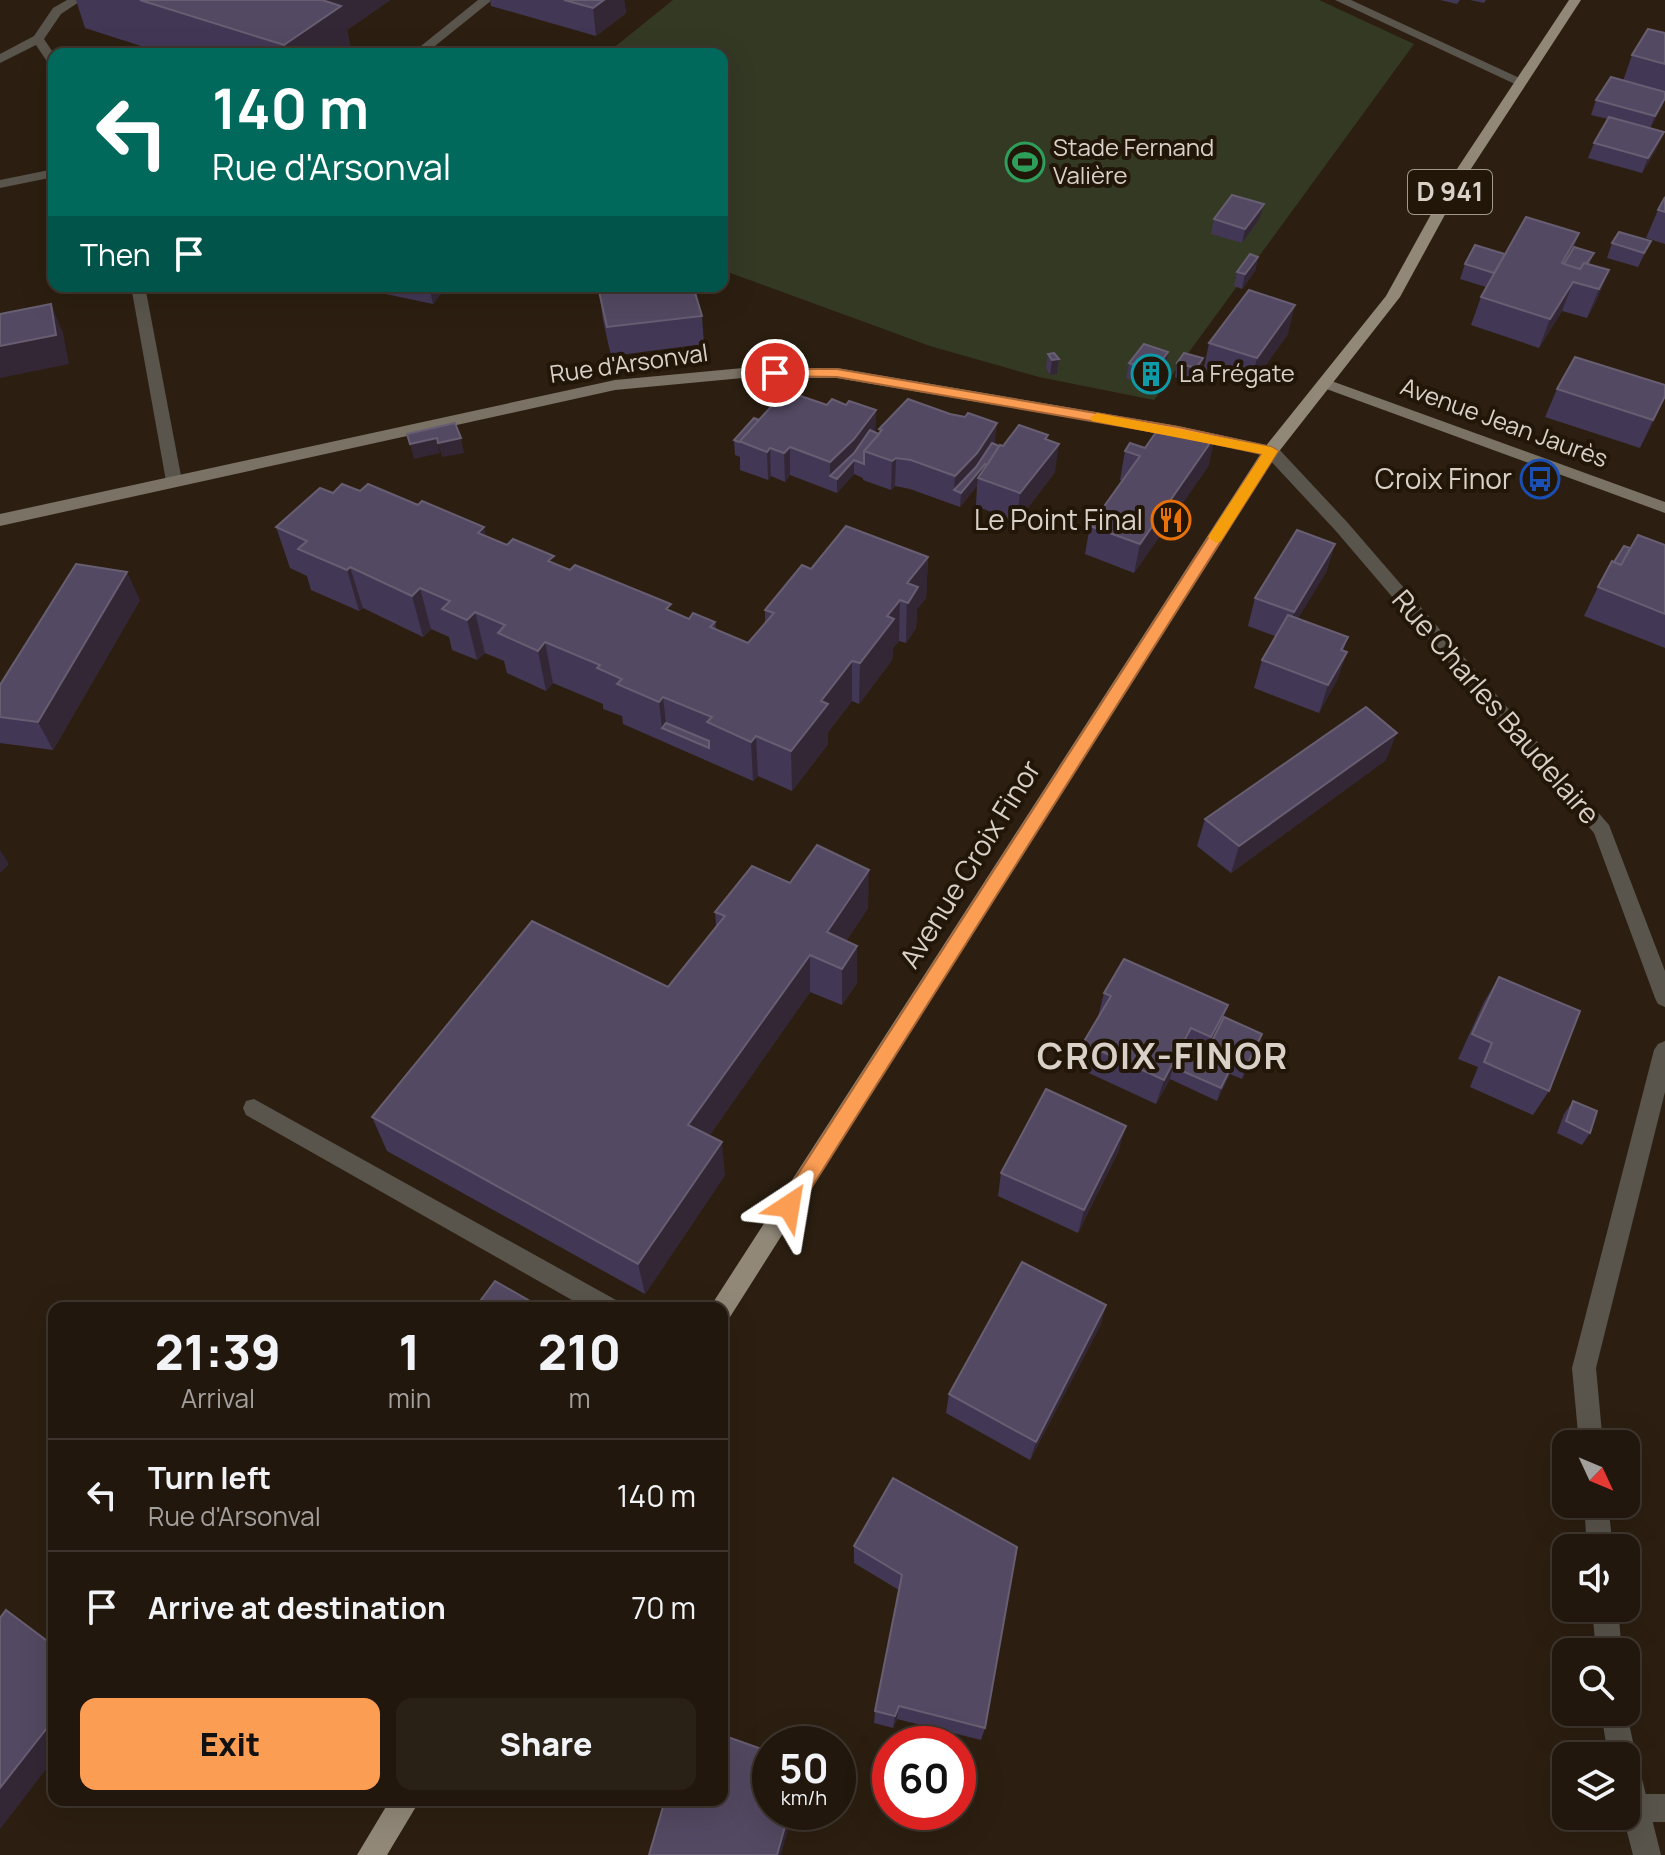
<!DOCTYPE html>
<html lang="en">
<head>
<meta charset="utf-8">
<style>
  :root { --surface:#21170d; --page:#292016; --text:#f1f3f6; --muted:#a29f9d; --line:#3e362e; --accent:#fc9d54 }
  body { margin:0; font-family:Manrope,sans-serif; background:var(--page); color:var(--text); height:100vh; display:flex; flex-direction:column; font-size:30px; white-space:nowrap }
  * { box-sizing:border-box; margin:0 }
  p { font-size:26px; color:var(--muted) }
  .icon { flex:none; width:44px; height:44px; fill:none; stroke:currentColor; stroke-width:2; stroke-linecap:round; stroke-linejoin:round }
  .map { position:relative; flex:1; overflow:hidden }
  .side { position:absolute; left:48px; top:1302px; width:680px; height:504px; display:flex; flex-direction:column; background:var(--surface); border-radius:16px; box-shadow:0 8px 32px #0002,0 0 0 2px var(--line) }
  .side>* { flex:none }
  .top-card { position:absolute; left:48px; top:48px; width:680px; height:244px; border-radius:16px; box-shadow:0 8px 32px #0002,0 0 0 2px var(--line); background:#00695c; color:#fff; overflow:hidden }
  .needle { width:52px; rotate:134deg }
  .fabs { position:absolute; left:1552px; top:1430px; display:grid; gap:16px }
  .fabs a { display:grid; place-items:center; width:88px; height:88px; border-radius:16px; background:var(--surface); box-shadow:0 8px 32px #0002,0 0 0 2px var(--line); font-size:40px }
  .speed { position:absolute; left:752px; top:1726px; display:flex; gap:16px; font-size:40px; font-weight:700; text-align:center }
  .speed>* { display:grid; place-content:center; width:104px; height:104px; border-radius:50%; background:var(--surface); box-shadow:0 8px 32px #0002,0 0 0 2px var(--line); line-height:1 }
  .speed small { font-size:20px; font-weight:400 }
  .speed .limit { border:12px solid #d22; background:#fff; color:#111 }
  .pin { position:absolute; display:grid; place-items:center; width:68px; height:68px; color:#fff; margin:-34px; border:4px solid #fff; border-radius:50%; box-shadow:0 2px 8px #0007 }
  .me { position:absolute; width:88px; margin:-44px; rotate:33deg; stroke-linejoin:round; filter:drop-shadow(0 0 6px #0008) }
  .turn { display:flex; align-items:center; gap:28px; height:168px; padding:0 32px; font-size:36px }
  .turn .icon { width:104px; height:104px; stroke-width:2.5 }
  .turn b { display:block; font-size:56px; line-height:68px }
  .then { display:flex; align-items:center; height:76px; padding:0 32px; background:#0003; gap:16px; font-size:30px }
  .eta { display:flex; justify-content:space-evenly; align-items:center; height:136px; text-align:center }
  .eta b { font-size:48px; font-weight:800; line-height:56px }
  .action { display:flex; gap:16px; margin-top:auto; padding:16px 32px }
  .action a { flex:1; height:92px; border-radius:16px; background:var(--accent); color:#111; font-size:32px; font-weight:800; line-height:92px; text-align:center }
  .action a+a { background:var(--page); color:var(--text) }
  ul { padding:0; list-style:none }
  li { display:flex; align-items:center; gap:24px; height:112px; padding:0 32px; border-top:2px solid var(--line) }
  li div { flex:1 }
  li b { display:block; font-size:30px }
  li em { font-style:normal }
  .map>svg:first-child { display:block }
  .green { fill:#343924 }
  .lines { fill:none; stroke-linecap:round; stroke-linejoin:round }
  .lane { fill:#59554d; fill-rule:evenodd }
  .street { fill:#59554d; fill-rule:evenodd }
  .secondary { fill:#797265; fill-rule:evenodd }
  .primary { fill:#918878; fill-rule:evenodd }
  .wall { fill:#423856 }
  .shaded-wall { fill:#332735 }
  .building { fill:#534962; stroke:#685e72; stroke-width:2 }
  .route { fill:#fc9d54; stroke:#a46637; stroke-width:2 }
  .slow { fill:#f59e0b }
  .labels { text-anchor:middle; stroke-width:8; stroke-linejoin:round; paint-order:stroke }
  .far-poi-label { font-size:24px; fill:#d9d1c8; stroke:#221608; text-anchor:start }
  .far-street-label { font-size:24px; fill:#d9d1c8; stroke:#221608 }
  .shield { fill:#221608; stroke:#a2998e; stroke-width:2 }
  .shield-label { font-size:26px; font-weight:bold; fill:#d9d1c8 }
  .poi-label { font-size:28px; fill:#d9d1c8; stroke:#221608; text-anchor:end }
  .street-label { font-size:28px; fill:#d9d1c8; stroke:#221608 }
  .district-label { font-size:36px; font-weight:bold; letter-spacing:2px; fill:#d9d1c8; stroke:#221608 }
</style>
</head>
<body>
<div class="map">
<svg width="1665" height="1855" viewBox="0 0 1665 1855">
  <rect width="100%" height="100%" fill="#2c1f11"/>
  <path class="green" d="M673,0H1319L1414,44L1154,400L1039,377L930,346L722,270V54H606Z"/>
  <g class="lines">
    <g class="lane">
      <path d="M67,0H82L61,14L44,39L54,54V67L50,66L36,45L0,63V54L34,36L53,8Z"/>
      <path d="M478,0H492L425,54H411Z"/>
      <path d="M54,169V177L0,188V180Z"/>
      <path d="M131,286H145L182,481L174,486L166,481Z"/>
      <path d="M254,1099L616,1300L620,1308H586L246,1115L243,1108L246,1101Z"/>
      <path d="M1635,1794H1665V1822H1635L1625,1818L1626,1798Z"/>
    </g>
    <g class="street">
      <path d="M1335,0H1351L1528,82L1517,85Z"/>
      <path d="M1271,446L1277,447L1347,522L1609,825L1665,971V1007L1658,1004L1655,998L1594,833L1335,530L1265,455V447Z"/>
      <path d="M1665,1041V1092L1596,1368L1603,1444H1579L1572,1368L1654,1050L1658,1044Z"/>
      <path d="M1584,1504H1608L1613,1548H1587Z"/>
      <path d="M1592,1608H1618L1622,1652H1596Z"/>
      <path d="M1626,1709L1636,1756L1634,1761L1640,1771L1661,1855H1633L1623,1816H1626V1756H1608L1601,1712H1626Z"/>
    </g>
    <g class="secondary">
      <path d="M743,368H837L1178,426L1271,446L1279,451L1271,456L1178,436L837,378H743L615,390L0,526V514L615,380Z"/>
      <path d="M1326,379L1665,502V513L1321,387L1318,384Z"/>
    </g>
    <g class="primary">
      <path d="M1569,0H1581L1465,178L1400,297L1277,454L730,1317L722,1320V1308H711L714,1301L1265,447L1386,296L1451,178Z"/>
      <path d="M390,1800H420L387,1855H357Z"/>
    </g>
  </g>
  <g class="wall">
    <path d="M76,0H390L347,30L352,54H166L85,28Z"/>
    <path d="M490,0H624L626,13L596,36L491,6Z"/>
    <path d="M1440,0H1460L1457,4Z"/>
    <path d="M1470,0H1486L1484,3Z"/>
    <path d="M1665,33V100L1650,128L1658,146L1642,173L1588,158L1594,143L1608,119L1591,115L1596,100L1623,81L1632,55Z"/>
    <path d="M1665,197V244L1646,238L1658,210Z"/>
    <path d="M1260,218L1242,243L1211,234L1214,219Z"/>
    <path d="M1579,233L1574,247L1594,253L1589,264L1609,270L1597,299L1587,318L1562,311L1539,348L1471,325L1481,297L1486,287L1460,279L1465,264L1505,254Z"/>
    <path d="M1651,241L1638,267L1607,258L1612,243Z"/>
    <path d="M1258,257L1255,271L1242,289L1234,286L1237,272Z"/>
    <path d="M379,286H447L433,304L381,293Z"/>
    <path d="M599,291L702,316L704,344L611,356L603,320Z"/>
    <path d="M1288,334L1250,387L1203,372L1209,343Z"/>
    <path d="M1048,354L1059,359L1057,374L1050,375L1046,368Z"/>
    <path d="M1203,358L1200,373L1193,383L1175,377L1177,363Z"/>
    <path d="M1129,363L1166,366L1151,386L1126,378Z"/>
    <path d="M1557,389L1656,416L1640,448L1545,417Z"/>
    <path d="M827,405H846L876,410L875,432L879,433V429L999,446L1048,440L1055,472L1017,522L976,506L977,486L960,507L910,489L895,486L891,490L863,480V478L854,474L837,493L790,475L785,482L771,476L768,480L740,470V457L735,455L734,440L759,420Z"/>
    <path d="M1145,448L1209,465L1134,573L1085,554L1090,526L1122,481L1120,480L1125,451Z"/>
    <path d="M360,491L486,536L689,619L715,622L716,630L748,643L765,624V610L811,569L928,557L926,598L917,609L916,628L906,643L899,641L893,648L892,660L859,704L852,701L828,732V744L792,791L758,776L753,781L623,724L622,716L603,709V704L553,683L546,691L507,673L504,661L485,653L477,660L452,650L449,637L431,629L423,637L363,608L359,611L311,590L307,576L290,568L276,527L333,493Z"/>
    <path d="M1335,544L1326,572L1298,618L1348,637L1343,651L1347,652L1337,680L1319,713L1254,688L1262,660L1275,636L1248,626L1255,598Z"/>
    <path d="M1665,545V648L1584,616L1598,587L1630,548Z"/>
    <path d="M140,600L53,750L0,743V685Z"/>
    <path d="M1386,760L1231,873L1197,846L1205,819Z"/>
    <path d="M790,883L868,908L846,941L857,983L842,1005L810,992L709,1136L725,1175L645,1294L387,1151L372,1117L669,987L716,926L715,912Z"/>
    <path d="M1499,977L1549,1091L1533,1115L1470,1087L1478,1067L1458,1059L1484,1002Z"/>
    <path d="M1104,993L1224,1017L1257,1046L1242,1079L1230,1074L1217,1101L1170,1079L1156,1104L1078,1068L1083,1043L1098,1017Z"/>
    <path d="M1573,1101L1590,1133L1582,1145L1557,1133L1564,1114Z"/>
    <path d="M1119,1150L1078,1233L998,1196L1001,1173Z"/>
    <path d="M1106,1305L1100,1326L1030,1460L946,1413L949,1394Z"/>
    <path d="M893,1478L985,1728L981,1740L897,1719L893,1728L874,1723L875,1711L899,1590L854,1563V1546Z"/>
  </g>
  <g class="shaded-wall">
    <path d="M310,0H390L347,30L352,54H286L284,45Z"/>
    <path d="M604,0H624L626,13L596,36L593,8Z"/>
    <path d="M1665,98L1662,107L1649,131L1655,116Z"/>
    <path d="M1664,132L1658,146L1642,173L1648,158Z"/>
    <path d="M1264,204L1260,218L1242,243L1245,229Z"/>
    <path d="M1579,233L1568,261L1558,278L1562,263Z"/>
    <path d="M1258,257L1255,271L1242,289L1245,274Z"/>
    <path d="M1609,270L1597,299L1587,318L1599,289Z"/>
    <path d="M1573,282L1562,311L1539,348L1550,319Z"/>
    <path d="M429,286H447L433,304Z"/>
    <path d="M51,304L63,333L69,364L0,378V346Z"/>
    <path d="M1295,305L1288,334L1250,387L1257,358Z"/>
    <path d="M1168,352L1166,366L1151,386L1153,372Z"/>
    <path d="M1203,358L1200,373L1193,383L1196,368Z"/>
    <path d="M1059,359L1057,374L1050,375L1052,360Z"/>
    <path d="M1665,397L1656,416L1640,448L1653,420Z"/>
    <path d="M876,410L875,439L854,460V474L837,493V479L830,476V462Z"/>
    <path d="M997,423L994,452L985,464L984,478H978L977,486L960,507L961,493L954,490L955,476Z"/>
    <path d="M1048,435L1045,462L1059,444L1055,472L1017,522L1020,493L1045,439Z"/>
    <path d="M1215,436L1209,465L1134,573L1140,544Z"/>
    <path d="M437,438L440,453L414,459L410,444Z"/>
    <path d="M461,438L464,453L442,457L438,443Z"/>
    <path d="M790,447V475L785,482L784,453Z"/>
    <path d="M770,448L771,476L768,480L767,452Z"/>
    <path d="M896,458L895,486L891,490L892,461Z"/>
    <path d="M484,527L493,568L478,533Z"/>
    <path d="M1335,544L1326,572L1285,640L1294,612Z"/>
    <path d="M928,557L926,598L917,609L916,628L906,643L907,583Z"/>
    <path d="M350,567L363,608L359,611L347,570Z"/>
    <path d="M127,572L140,600L53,750L38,722Z"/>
    <path d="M420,588L431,629L423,637L412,596Z"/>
    <path d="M900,600L899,641L893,648L892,660L859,704L860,663L887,616Z"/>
    <path d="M475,612L485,653L477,660L467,620Z"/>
    <path d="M545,642L553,683L546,691L538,651Z"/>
    <path d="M1347,652L1337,680L1319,713L1328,685Z"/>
    <path d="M852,661V701L828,732V744L792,791L791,751L821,701Z"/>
    <path d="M663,697L667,731L662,728L659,702Z"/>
    <path d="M1397,733L1386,760L1231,873L1239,846Z"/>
    <path d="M756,736L758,776L753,781L751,742Z"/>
    <path d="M0,850L9,864L0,873Z"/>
    <path d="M869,870L868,908L831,964L827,932Z"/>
    <path d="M857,946V983L842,1005V969Z"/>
    <path d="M810,955V992L693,1159L688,1125Z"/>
    <path d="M1228,1005L1220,1030L1203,1061L1211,1037Z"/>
    <path d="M1191,1028L1183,1053L1173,1067L1170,1079L1156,1104L1164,1080Z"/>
    <path d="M1262,1034L1257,1046L1242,1079L1246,1067Z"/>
    <path d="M1234,1061L1230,1074L1217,1101L1221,1088Z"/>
    <path d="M1126,1126L1119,1150L1078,1233L1084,1210Z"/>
    <path d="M722,1142L725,1175L645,1294L638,1264Z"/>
    <path d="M1106,1305L1100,1326L1030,1460L1036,1442Z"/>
    <path d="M899,1706L897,1719L893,1728L895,1716Z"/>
    <path d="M54,1719V1759L0,1829V1788Z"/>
    <path d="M789,1812H793L781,1855H777Z"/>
  </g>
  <g class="building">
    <path d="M140,0H322L341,6L284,45Z"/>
    <path d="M564,0H604L593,8Z"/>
    <path d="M1648,29L1665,33V64L1632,55Z"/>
    <path d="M1611,77L1665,92V98L1655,116L1596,100Z"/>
    <path d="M1609,117L1664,132L1648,158L1594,143Z"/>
    <path d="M1232,195L1264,204L1245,229L1214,219Z"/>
    <path d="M1665,197V212L1658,210Z"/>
    <path d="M1526,217L1579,233L1562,263L1580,269L1584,263L1609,270L1599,289L1573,282L1550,319L1481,297Z"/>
    <path d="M1619,232L1651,241L1644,253L1612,243Z"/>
    <path d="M1475,245L1505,254L1494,273L1465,264Z"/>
    <path d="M1574,247L1594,253L1587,263H1584L1580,269L1564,264Z"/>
    <path d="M1250,254L1258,257L1245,274L1237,272Z"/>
    <path d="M641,286H693L702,316L607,327L599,291Z"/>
    <path d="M1249,290L1295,305L1257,358L1209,343Z"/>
    <path d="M51,304L56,335L0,346V314Z"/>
    <path d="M1144,344L1168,352L1153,372L1129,363Z"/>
    <path d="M1054,353L1059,359L1052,360L1048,354Z"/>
    <path d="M1184,353L1203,358L1196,368L1177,363Z"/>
    <path d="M1575,357L1665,385V396L1653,420L1557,389Z"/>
    <path d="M786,391L827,405L832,399L846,405L849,401L876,410L854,439L830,462L790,447L784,453L770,448L767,452L739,441Z"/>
    <path d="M908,399L950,414L965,417L968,413L997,423L977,453L955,476L911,460L896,458L892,461L864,451L882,430L879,429Z"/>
    <path d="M754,418L759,420L739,442L734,440Z"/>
    <path d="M455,423L461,438L438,443L437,438L410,444L407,434Z"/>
    <path d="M1019,425L1048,435L1045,439L1059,444L1020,493L978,478L1000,445L1003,446Z"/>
    <path d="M1161,425L1215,436L1140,544L1090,526L1140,456L1125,451L1130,443L1145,448Z"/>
    <path d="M870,430L879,434L864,451V464L854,460L837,479L830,476L854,453Z"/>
    <path d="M992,443L999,446L987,465L985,464L961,493L954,490L976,467Z"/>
    <path d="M342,484L360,491L368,484L418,505L422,501L484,527L478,533L507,545L513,539L554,556L548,561L570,570L575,565L671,604L666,609L689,619L693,613L715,622L710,627L748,643L774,613L765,610L802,565L811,569L846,526L928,557L907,583L918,587L908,603L900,600L887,616L894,619L860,663L852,661L821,701L828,704L791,751L756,736L751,742L707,722L712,717L663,697L659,702L617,684L622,679L597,668L600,665L545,642L538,651L498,633L505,625L475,612L467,620L442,609L450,601L420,588L412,596L350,567L347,570L298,549L307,541L276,527L320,488L333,493Z"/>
    <path d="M1297,530L1335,544L1294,612L1255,598Z"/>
    <path d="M1638,535L1665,545V614L1598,587L1612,561L1621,565Z"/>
    <path d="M1624,546L1630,548L1621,565L1614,562Z"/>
    <path d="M76,564L127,572L38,722L0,717V685Z"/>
    <path d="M1288,615L1348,637L1341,650L1347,652L1328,685L1262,660Z"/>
    <path d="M1366,707L1397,733L1239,846L1205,819Z"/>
    <path d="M666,723L709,741V748L662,728Z"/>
    <path d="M817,845L869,870L827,932L857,946L842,969L810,955L688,1125L722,1142L638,1264L372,1117L532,921L668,987L725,916L715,912L752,866L790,883Z"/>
    <path d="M1124,959L1228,1005L1211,1037L1191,1028L1164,1080L1083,1043L1111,996L1104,993Z"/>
    <path d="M1499,977L1580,1011L1549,1091L1484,1062L1492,1043L1472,1034Z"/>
    <path d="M1224,1017L1262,1034L1246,1067L1234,1061L1221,1088L1173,1067L1187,1040L1208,1049Z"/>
    <path d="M1046,1089L1126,1126L1084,1210L1001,1173Z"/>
    <path d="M1573,1101L1597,1111L1590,1133L1566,1121Z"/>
    <path d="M1022,1262L1106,1305L1036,1442L949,1394Z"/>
    <path d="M495,1281L542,1308H475Z"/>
    <path d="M893,1478L1017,1547L985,1728L899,1706L895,1716L875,1711L902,1575L854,1546Z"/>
    <path d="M6,1610L54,1646V1719L0,1788V1618Z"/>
    <path d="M722,1735L770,1752V1812H789L777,1855H649L665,1800H722Z"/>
  </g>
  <path class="route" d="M775,369H837L1178,427L1271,447L1278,451L796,1212L789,1215L782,1212L779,1206L782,1199L1262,454L1178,436L837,377L770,376V370Z"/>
  <path class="slow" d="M1097,413L1271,447L1278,451L1221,541L1216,543L1208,537L1262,454L1092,421L1090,418Z"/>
  <defs>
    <g id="stadium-ring" transform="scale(2)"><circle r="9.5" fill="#221608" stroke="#2e9e5b" stroke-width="1.5"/><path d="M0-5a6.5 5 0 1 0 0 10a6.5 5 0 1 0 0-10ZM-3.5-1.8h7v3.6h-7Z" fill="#2e9e5b"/></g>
    <g id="building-ring" transform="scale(2)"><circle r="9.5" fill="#221608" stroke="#0f9aa8" stroke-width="1.5"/><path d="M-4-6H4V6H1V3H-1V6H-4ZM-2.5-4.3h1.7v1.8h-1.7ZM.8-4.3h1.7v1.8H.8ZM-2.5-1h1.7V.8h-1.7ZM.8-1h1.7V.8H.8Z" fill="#0f9aa8"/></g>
    <g id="bus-ring" transform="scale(2)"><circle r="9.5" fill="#221608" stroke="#1a4fb4" stroke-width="1.5"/><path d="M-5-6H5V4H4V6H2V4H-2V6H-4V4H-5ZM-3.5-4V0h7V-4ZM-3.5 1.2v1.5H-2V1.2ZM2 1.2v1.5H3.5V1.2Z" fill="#1a4fb4"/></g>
    <g id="restaurant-ring" transform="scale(2)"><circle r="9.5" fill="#221608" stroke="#e8710a" stroke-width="1.5"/><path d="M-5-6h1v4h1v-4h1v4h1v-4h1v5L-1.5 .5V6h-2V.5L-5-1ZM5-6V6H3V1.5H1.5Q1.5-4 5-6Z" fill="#e8710a"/></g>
  </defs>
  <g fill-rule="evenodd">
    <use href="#stadium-ring" x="1025" y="162"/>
    <use href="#building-ring" x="1151" y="374"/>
    <use href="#bus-ring" x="1540" y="479"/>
    <use href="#restaurant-ring" x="1171" y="520"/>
  </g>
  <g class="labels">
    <g class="far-poi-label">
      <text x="1053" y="156">Stade Fernand<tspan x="1053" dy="28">Valière</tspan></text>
      <text x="1179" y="382">La Frégate</text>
    </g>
    <g class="far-street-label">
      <text transform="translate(629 364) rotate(-8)" y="8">Rue d'Arsonval</text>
      <text transform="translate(1504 423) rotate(20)" y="8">Avenue Jean Jaurès</text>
    </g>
    <rect class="shield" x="1408" y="170" width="84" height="44" rx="6"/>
    <g class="shield-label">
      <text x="1450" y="201">D 941</text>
    </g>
    <g class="poi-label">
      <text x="1512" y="489">Croix Finor</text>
      <text x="1143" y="530">Le Point Final</text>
    </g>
    <g class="street-label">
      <text transform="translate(1496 707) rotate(49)" y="10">Rue Charles Baudelaire</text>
      <text transform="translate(970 864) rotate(-58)" y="10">Avenue Croix Finor</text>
    </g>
    <g class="district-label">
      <text x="1163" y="1069">CROIX-FINOR</text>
    </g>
  </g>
</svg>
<div class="fabs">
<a><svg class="needle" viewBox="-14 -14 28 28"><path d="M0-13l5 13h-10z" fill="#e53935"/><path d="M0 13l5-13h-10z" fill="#a29f9d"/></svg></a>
<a><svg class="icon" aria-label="sound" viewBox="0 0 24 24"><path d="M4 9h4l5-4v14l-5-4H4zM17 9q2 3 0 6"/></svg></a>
<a><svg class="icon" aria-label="search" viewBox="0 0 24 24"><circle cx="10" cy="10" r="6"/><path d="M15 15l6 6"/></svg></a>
<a><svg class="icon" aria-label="layers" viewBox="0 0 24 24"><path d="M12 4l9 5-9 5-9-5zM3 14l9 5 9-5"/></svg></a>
</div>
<div class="speed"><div>50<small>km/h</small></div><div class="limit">60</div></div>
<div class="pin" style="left:775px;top:373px;background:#d93025"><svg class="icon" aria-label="arrive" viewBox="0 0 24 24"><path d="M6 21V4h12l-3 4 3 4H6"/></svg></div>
<svg class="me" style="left:789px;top:1206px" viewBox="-20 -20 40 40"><path d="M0-17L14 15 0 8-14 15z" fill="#fc9d54" stroke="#fff" stroke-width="4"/></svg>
<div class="top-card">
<div class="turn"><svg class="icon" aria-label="left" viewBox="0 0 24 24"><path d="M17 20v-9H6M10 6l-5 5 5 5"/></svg><div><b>140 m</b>Rue d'Arsonval</div></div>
<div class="then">Then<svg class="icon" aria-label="arrive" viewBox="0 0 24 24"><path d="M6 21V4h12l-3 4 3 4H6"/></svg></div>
</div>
<section class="side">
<div class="eta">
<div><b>21:39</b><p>Arrival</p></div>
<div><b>1</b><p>min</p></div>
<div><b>210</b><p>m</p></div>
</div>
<ul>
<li><svg class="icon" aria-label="left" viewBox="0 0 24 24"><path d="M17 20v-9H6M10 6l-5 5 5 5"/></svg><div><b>Turn left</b><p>Rue d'Arsonval</p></div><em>140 m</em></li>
<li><svg class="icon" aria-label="arrive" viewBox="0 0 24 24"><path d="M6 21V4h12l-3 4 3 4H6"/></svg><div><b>Arrive at destination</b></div><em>70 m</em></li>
</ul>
<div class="action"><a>Exit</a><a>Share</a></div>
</section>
</div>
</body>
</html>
